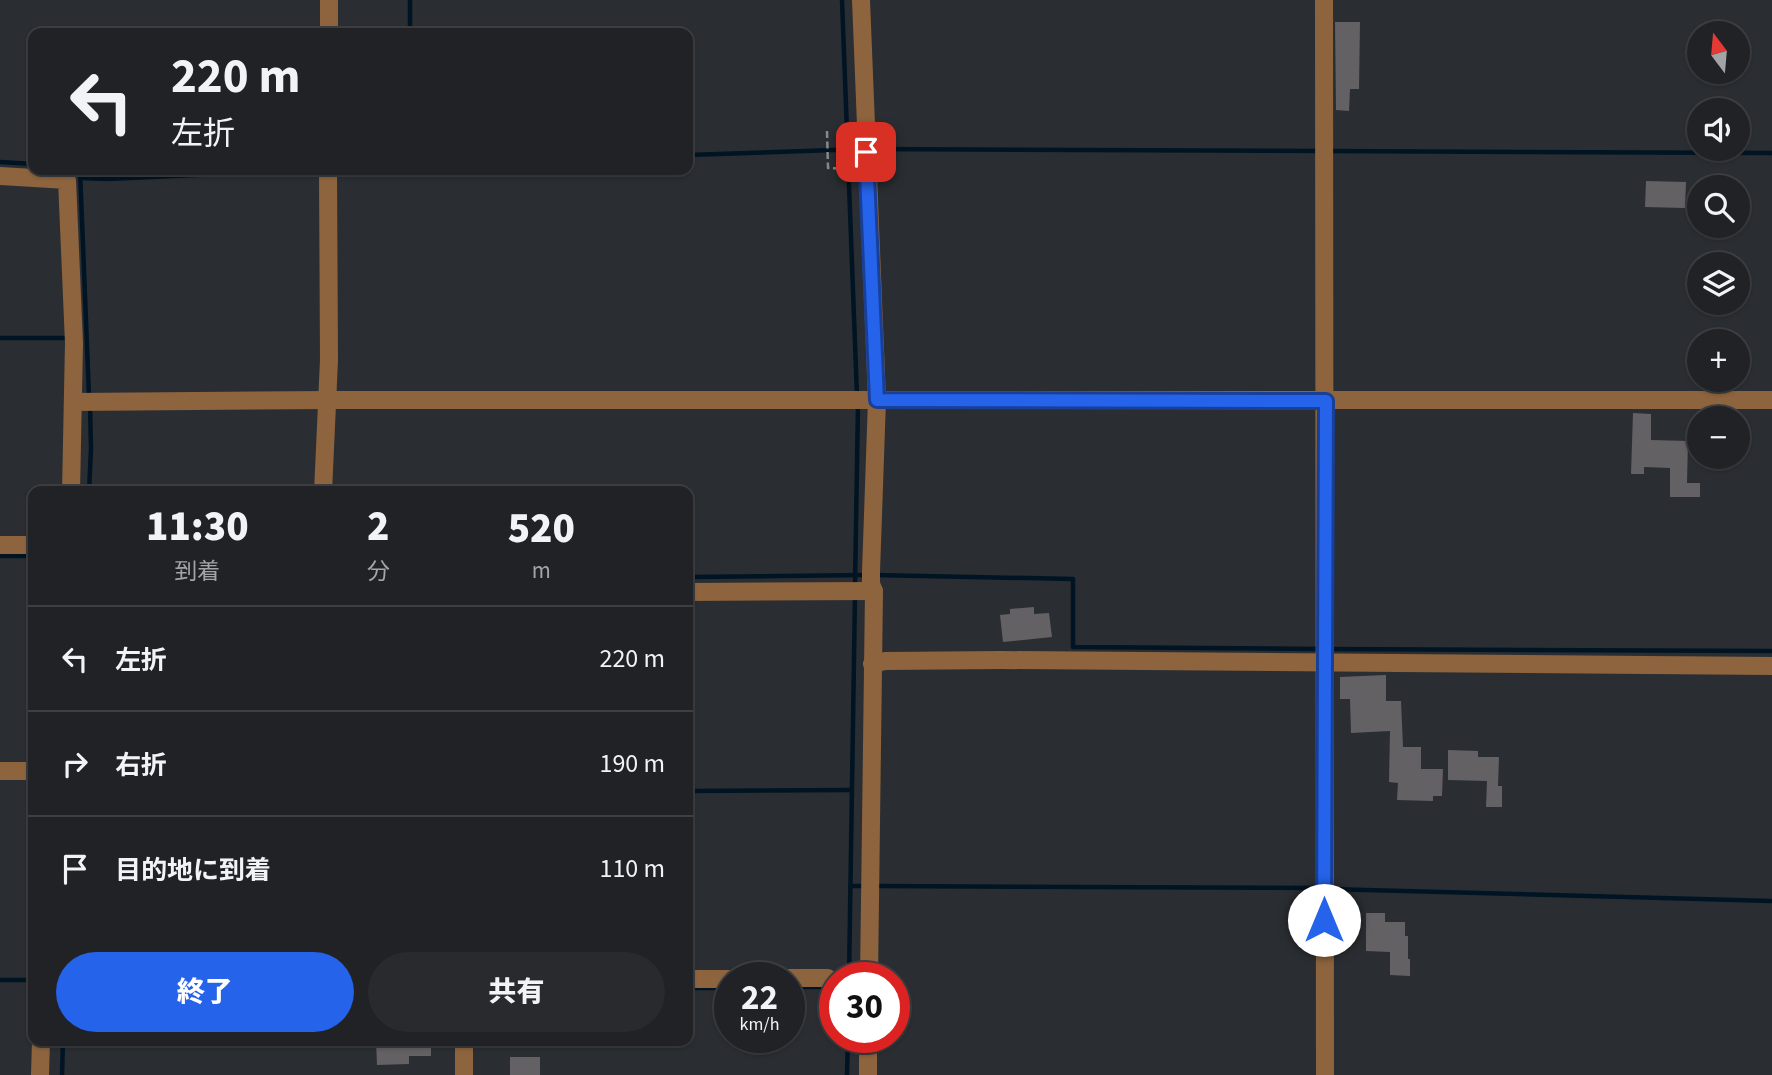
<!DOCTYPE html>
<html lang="ja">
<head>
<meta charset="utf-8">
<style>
  :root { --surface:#202226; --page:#282a2e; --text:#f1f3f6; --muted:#a2a4a7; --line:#3d3f43; --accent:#2563eb }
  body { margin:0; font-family:"Source Sans 3","Noto Sans JP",sans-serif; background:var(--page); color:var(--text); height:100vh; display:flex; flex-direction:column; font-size:26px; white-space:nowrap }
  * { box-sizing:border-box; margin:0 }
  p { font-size:23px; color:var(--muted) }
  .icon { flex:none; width:38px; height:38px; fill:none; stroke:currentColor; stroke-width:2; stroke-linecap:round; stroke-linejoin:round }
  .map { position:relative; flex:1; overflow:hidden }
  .details { position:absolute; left:28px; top:486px; width:665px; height:560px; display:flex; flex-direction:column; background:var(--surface); border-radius:14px; box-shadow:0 2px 5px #0004,0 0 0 2px var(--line) }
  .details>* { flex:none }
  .hud { position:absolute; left:28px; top:28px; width:665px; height:147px; border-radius:14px; box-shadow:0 2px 5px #0004,0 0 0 2px var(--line); background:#202226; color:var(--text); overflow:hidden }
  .needle { width:46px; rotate:344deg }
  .controls { position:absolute; left:1687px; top:21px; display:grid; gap:14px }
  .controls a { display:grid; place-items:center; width:63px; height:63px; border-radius:50%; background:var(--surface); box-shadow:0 2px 5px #0004,0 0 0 2px var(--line); font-size:35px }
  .speed { position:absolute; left:714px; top:962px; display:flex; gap:14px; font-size:35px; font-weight:700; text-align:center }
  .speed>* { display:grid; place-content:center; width:91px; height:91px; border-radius:50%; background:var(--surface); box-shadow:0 2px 5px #0004,0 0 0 2px var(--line); line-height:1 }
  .speed small { font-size:18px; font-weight:400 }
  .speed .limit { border:10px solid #d22; background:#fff; color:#111 }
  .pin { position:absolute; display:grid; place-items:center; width:60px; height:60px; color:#fff; margin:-30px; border-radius:14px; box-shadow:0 4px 10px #0006 }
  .me { position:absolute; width:77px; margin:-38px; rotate:0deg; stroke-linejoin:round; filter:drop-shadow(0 0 5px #0008) }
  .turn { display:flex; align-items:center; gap:24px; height:147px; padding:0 28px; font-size:32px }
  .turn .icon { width:91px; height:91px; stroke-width:2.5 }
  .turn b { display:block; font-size:49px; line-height:60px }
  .eta { display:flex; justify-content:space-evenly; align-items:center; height:119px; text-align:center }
  .eta b { font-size:42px; font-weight:800; line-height:49px }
  .cta { display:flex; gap:14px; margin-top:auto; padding:14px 28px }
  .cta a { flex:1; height:80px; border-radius:42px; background:var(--accent); color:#fff; font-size:28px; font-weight:800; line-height:80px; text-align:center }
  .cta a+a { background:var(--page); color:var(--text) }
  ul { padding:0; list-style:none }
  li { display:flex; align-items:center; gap:21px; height:105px; padding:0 28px; border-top:2px solid var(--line) }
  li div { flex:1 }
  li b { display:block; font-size:26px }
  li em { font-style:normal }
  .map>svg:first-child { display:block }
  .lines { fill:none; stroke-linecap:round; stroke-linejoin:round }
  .stream { stroke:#001423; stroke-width:4.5 }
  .building { fill:#646165 }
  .path { stroke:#888b8e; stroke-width:2.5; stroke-dasharray:7 3.5; stroke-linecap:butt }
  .minor { stroke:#8d643e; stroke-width:18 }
  .route-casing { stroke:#184099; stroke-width:18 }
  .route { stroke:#2563eb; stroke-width:12 }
</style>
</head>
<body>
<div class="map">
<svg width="1772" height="1075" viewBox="0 0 1772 1075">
  <rect width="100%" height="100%" fill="#2a2e32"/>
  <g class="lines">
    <g class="stream">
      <path d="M410,0V33"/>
      <path d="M842,0L857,396"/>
      <path d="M871,149L1320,151"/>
      <path d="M1329,151L1772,153"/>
      <path d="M688,155L862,149"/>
      <path d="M0,162L33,164"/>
      <path d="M80,170L89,396"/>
      <path d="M82,178L107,179L307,170"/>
      <path d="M0,338H68"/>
      <path d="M89,492L91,449L90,405"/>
      <path d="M0,556H33"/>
      <path d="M874,575L1073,579V647L1318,649"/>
      <path d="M688,577L865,575"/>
      <path d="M855,585L858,405"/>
      <path d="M1327,649L1772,651"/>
      <path d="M688,791L851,790"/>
      <path d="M851,886H867"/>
      <path d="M876,886L1319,888"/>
      <path d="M1328,889L1772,901"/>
      <path d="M849,978L855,594"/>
      <path d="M0,980H33"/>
      <path d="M789,987H835"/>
      <path d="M688,988H722"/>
      <path d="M62,1075L63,1041"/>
      <path d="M847,1075L848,1038"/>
    </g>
  </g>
  <g class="building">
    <path d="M1335,22H1360L1359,89H1350L1349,111L1336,110Z"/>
    <path d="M1646,181L1686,182L1685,208L1645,207Z"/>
    <path d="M1633,413L1651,414V440L1688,441L1687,483H1700V497H1670V468L1644,467V474H1631Z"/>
    <path d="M1034,607V614L1049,613L1052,637L1003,642L1000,615L1010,614V609Z"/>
    <path d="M1386,675V701H1401L1403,747H1421V769H1443L1442,796H1433V801L1397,800L1398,783L1389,782L1390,731L1351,733L1350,699H1340V677Z"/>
    <path d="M1448,750L1478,751V757H1499L1498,786H1502V807H1486L1487,781L1448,780Z"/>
    <path d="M1366,913H1385V922H1405V936H1408V959H1410V976L1390,975V952L1366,951Z"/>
    <path d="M376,1041H431V1056H409V1064L377,1065Z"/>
    <rect x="510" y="1057" width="30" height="18"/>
  </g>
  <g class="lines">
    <path class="path" d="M827,131L828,168L850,169"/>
    <g class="minor">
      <path d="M861,0L877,400L871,572V584L874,591L869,978"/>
      <path d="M1324,0C1327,358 1322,717 1325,1075"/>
      <path d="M329,33V0"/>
      <path d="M0,176L67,180L74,343L71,492"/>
      <path d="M73,402L327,400H1772"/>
      <path d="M323,492L329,360L328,170"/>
      <path d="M0,545H33"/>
      <path d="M688,592L874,591"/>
      <path d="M872,664L885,661L1001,660L1772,666"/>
      <path d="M0,771H33"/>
      <path d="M766,978H828"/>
      <path d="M688,979H730"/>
      <path d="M464,1041V1075"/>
      <path d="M40,1075L41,1041"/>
      <path d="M868,1075V1038"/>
    </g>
  </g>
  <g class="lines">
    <g class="route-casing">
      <path id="route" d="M866,152L877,400L1326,401L1324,920"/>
    </g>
    <use href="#route" class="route"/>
  </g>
</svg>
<div class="controls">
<a><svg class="needle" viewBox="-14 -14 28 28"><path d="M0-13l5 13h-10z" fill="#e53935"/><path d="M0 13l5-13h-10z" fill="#a2a4a7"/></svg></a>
<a><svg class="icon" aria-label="sound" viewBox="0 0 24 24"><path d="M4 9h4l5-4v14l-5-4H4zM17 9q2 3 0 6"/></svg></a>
<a><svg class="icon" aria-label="search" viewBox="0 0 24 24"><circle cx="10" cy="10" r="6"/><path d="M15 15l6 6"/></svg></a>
<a><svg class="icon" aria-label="layers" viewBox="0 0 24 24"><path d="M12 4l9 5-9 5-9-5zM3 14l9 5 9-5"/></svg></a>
<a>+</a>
<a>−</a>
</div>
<div class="speed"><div>22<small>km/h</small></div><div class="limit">30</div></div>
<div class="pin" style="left:866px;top:152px;background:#d93025"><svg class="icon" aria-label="arrive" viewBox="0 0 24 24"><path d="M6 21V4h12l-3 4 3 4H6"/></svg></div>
<svg class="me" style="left:1324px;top:920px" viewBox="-20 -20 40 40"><circle r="19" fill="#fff"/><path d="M0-13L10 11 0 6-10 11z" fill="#2563eb"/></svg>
<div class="hud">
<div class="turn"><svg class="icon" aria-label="left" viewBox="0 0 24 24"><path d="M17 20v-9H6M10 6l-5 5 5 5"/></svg><div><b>220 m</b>左折</div></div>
</div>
<section class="details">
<div class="eta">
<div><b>11:30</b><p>到着</p></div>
<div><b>2</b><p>分</p></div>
<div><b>520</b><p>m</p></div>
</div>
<ul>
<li><svg class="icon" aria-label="left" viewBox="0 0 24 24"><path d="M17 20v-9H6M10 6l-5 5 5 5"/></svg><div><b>左折</b></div><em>220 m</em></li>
<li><svg class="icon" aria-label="right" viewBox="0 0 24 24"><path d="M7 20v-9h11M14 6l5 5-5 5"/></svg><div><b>右折</b></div><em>190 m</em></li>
<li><svg class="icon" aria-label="arrive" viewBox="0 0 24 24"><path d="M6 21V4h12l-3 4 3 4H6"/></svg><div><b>目的地に到着</b></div><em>110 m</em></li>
</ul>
<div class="cta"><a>終了</a><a>共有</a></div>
</section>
</div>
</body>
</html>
